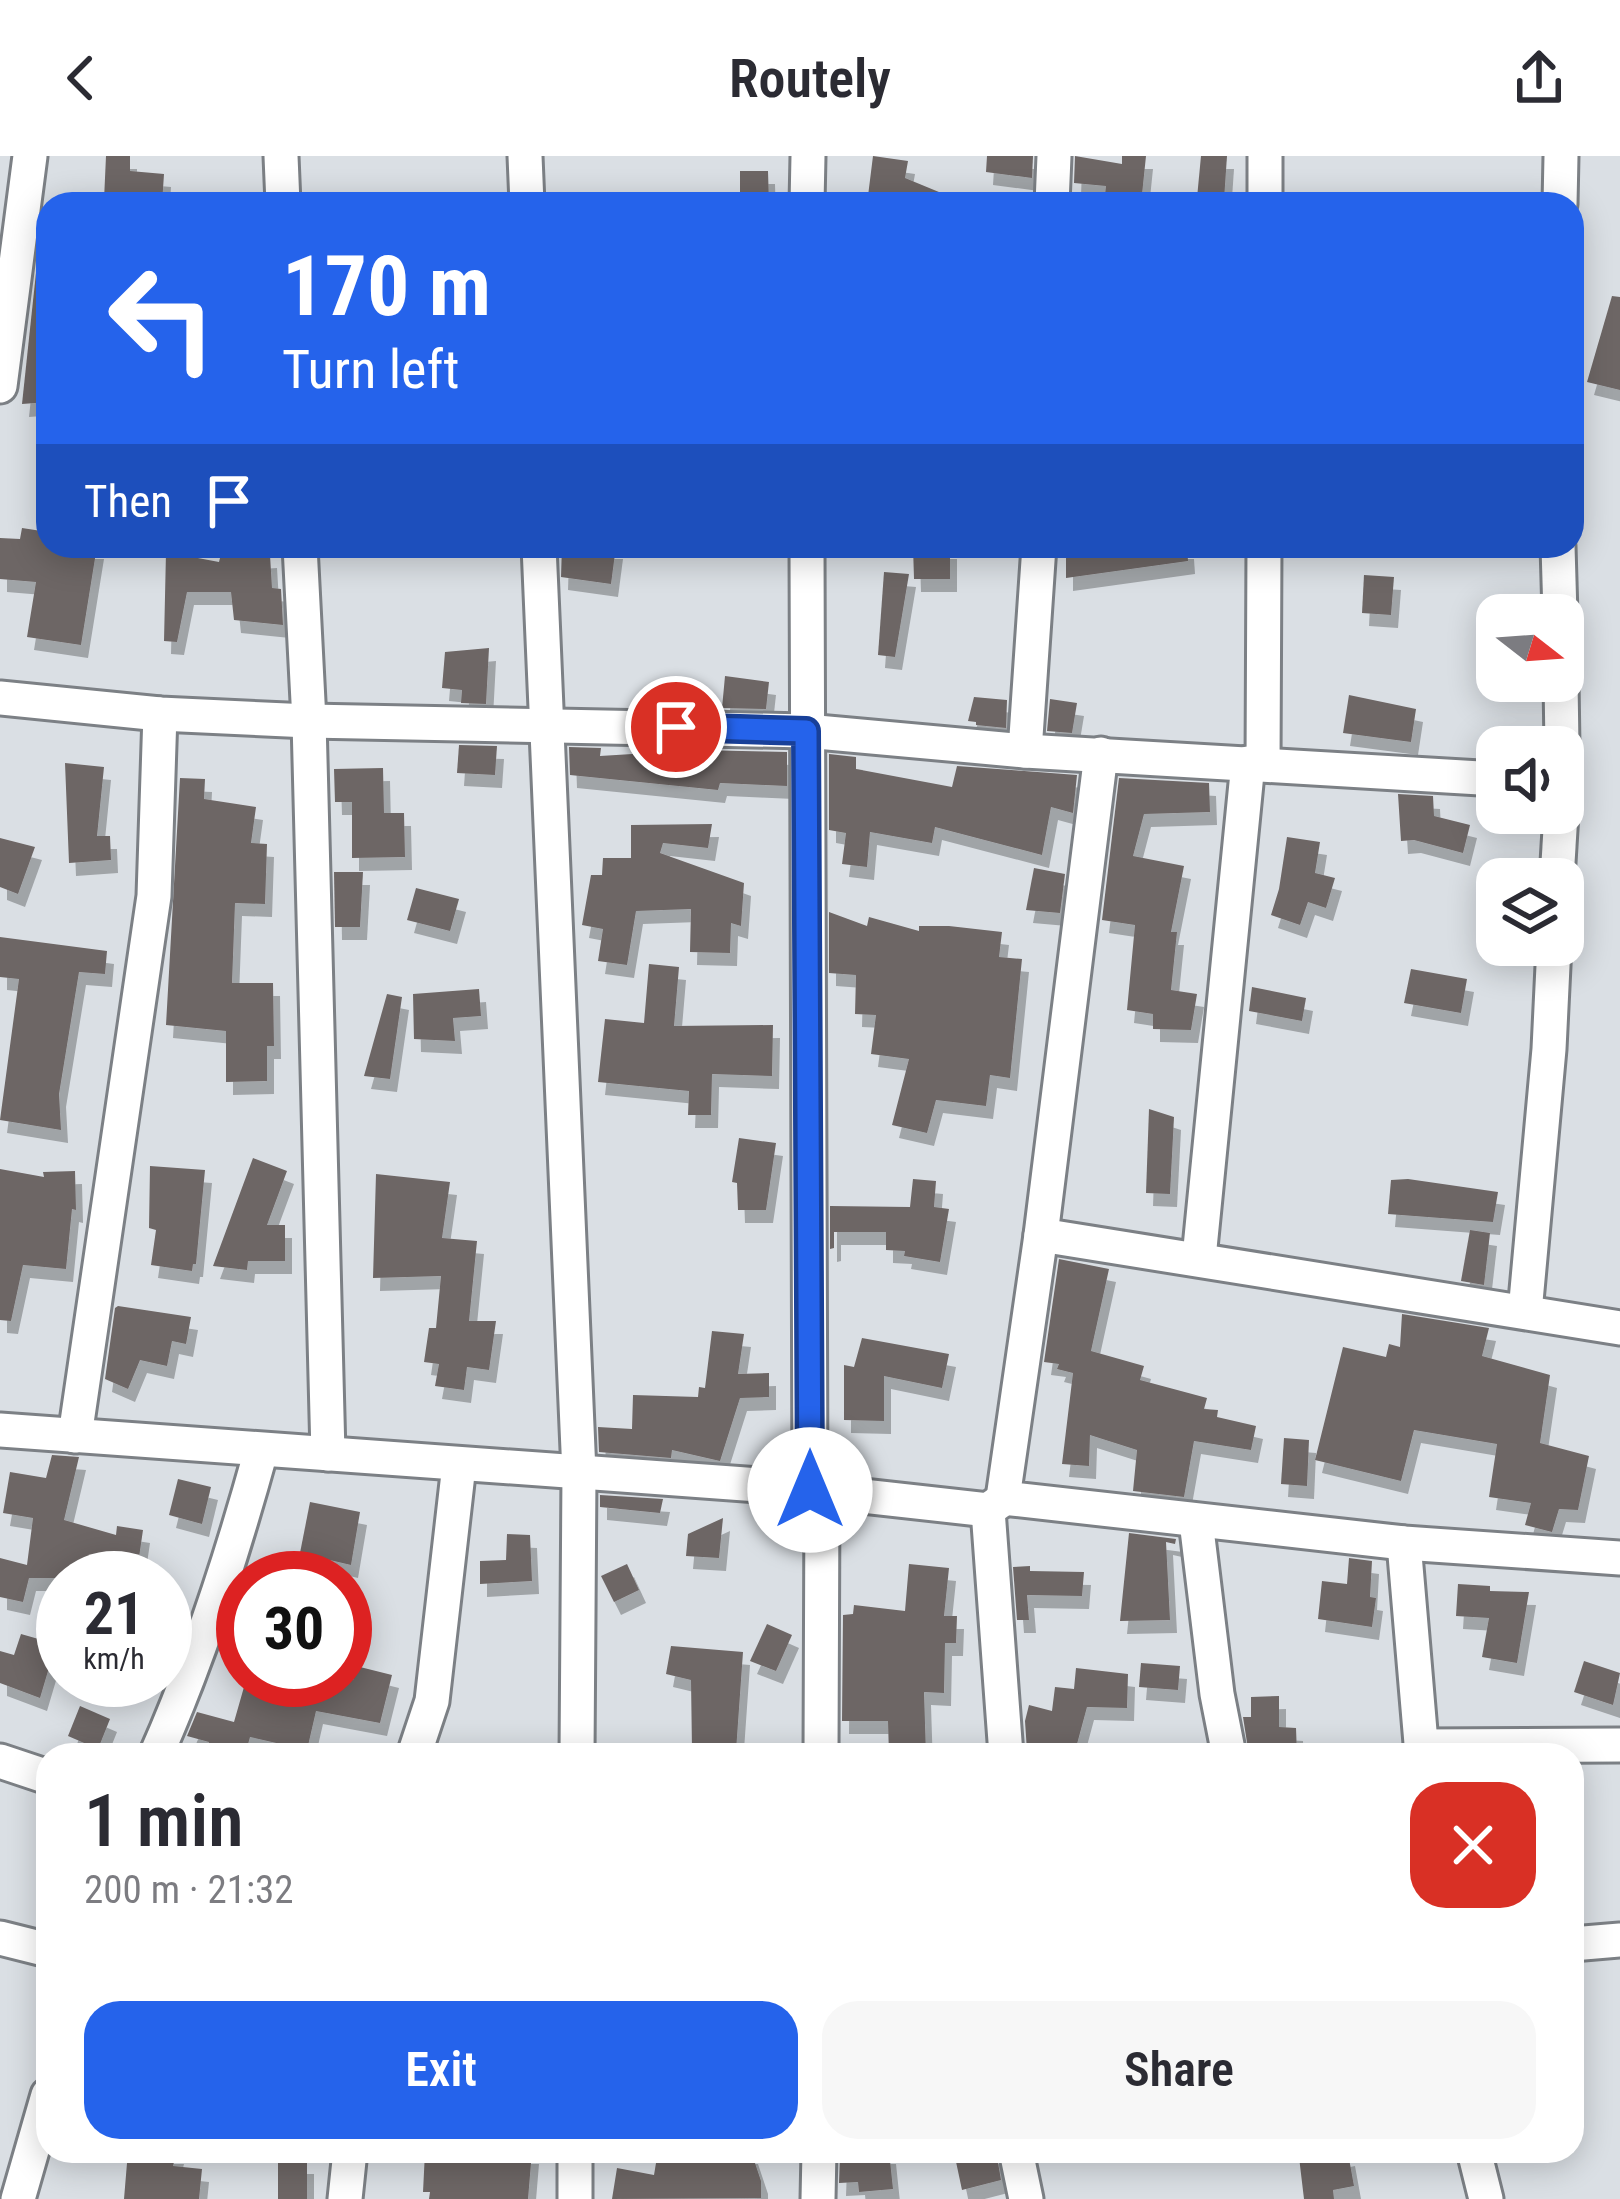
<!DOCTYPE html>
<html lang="en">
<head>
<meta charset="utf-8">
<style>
  :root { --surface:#fff; --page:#f7f7f7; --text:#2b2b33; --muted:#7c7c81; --accent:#2563eb }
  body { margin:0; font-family:"Roboto Condensed",sans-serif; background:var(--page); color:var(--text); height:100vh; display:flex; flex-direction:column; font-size:45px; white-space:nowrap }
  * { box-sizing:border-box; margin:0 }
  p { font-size:39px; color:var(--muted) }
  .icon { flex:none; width:66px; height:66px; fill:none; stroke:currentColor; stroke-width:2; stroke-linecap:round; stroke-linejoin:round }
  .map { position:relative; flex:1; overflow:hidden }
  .panel { position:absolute; left:36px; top:1587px; width:1548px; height:420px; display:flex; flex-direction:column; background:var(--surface); border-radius:36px; box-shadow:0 6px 30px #0003 }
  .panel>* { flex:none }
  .hud { position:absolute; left:36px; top:36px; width:1548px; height:366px; border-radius:36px; box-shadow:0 6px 30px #0003; background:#2563eb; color:#fff; overflow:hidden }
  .needle { width:78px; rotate:107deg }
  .buttons { position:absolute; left:1476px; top:438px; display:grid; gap:24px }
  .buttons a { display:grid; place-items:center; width:108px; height:108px; border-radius:24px; background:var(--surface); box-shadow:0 6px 30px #0003; font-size:60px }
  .speed { position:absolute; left:36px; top:1395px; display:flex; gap:24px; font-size:60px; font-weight:700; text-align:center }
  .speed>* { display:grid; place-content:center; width:156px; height:156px; border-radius:50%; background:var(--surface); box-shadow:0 6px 30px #0003; line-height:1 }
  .speed small { font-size:30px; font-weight:400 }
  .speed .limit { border:18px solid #d22; background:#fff; color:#111 }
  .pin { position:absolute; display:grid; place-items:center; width:102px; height:102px; color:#fff; margin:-51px; border:6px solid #fff; border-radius:50%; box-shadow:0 3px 12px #0007 }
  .me { position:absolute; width:132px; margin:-66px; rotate:0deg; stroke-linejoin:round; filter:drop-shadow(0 0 9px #0008) }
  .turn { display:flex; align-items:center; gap:42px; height:252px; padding:0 48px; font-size:54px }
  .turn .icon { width:156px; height:156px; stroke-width:2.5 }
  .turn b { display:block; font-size:84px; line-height:102px }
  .then { display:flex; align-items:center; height:114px; padding:0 48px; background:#0003; gap:24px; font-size:45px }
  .round { display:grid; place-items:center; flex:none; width:126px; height:126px; border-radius:36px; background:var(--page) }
  .overview { display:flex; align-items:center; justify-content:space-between; height:204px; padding:0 48px }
  h1 { font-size:72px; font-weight:600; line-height:90px }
  .button { display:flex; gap:24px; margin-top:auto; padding:24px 48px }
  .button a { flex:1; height:138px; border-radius:36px; background:var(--accent); color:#fff; font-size:48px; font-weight:600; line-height:138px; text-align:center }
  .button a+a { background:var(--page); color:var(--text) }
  header { display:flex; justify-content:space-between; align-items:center; height:156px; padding:0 48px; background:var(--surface); font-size:54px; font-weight:600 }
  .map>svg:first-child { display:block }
  .building { fill:#6d6665; filter:url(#shadow) }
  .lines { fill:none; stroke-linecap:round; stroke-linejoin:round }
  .minor-casing { stroke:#7c8085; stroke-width:39 }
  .minor { stroke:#fff; stroke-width:33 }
  .route-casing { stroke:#184099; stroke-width:30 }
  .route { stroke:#2563eb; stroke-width:21 }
</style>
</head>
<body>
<header><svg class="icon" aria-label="back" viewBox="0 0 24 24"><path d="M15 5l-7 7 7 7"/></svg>Routely<svg class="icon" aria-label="share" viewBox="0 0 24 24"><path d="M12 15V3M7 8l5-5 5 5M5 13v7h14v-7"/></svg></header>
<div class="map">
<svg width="1620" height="2043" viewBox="0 0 1620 2043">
  <defs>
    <filter id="shadow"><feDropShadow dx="7" dy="13" stdDeviation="0" flood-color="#0004"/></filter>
  </defs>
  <rect width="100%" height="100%" fill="#dadfe4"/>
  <g class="building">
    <path d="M106,0H130V15L164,18L162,48H114L115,44H104Z"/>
    <path d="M873,0L908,5L905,22L968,48H867Z"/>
    <path d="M987,0H1033L1032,22L986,16Z"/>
    <path d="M1075,0L1122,8V0H1146L1141,48H1104L1106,30L1074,27Z"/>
    <path d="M1201,0H1227L1224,44L1197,42Z"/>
    <path d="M740,15H768L769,48H740Z"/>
    <path d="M38,98L48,100V246L22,248Z"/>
    <path d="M1612,140L1620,141V234L1587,226Z"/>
    <path d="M22,372L48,376V390H97L81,489L27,481L36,426L0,423V382L20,383Z"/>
    <path d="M562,390H616L611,428L561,421Z"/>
    <path d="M913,390H950V423H914Z"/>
    <path d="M1066,390H1187L1188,405L1066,422Z"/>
    <path d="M166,396L219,406L220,402L270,399L272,432L281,433L283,469L234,464L231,436H187L177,486L164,485Z"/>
    <path d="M884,416L909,418L895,501L878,499Z"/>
    <path d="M1364,419L1394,421L1391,459L1362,457Z"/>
    <path d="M489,492L486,548L461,547L462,534L442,532L445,496Z"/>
    <path d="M725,520L769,526L766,553L722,552Z"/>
    <path d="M1349,539L1416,553L1411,586L1343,577Z"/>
    <path d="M974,541L1007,544L1006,572L976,569V566L968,565Z"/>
    <path d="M1050,543L1077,547L1072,577L1047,575Z"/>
    <path d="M459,589L497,590L495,619L457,617Z"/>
    <path d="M569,591L601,592L600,600L697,594L787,596V630L720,627L718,634L570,619Z"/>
    <path d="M829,598L856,601V613L952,631L957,610L1077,619L1073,657L1051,651L1042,699L935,671L932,687L870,676L867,711L842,708L846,677L829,674Z"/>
    <path d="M65,607L104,611L97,680H110L111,704L69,707Z"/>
    <path d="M383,612L384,657H404L405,701L352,702V646H335L334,613Z"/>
    <path d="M180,622L205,623L204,643L256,651L251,687L267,688L265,748L235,747L232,827H273L274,890H267V925L226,926V875L166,869Z"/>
    <path d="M1119,622L1209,627L1210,656L1144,658L1133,700L1184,710L1171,776H1177L1171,834L1197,838L1191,874L1153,873V858L1127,854L1135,769L1102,764Z"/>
    <path d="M1398,638L1433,640L1434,660L1470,669L1463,697L1414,684L1401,685Z"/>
    <path d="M712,668L708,692L663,687L660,697L744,727L741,770L731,767L730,797L690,796L691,753L636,755L627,809L598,805L603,773L582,769L591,719H602L603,702H631V669Z"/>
    <path d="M1287,681L1320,686L1315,717L1335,722L1326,752L1308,746L1300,769L1271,759L1279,733Z"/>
    <path d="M0,682L35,691L18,738L0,731Z"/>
    <path d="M1034,712L1065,718L1060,757L1026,754Z"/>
    <path d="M334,716H363L360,771H335Z"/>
    <path d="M416,732L459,743L450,775L407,764Z"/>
    <path d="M829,756L867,770L869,761L919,775V770H949L1002,776L999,801L1022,803L1010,922L990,919L986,950L936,944L927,977L892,969L909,903L871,898L876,859L855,858L856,819L829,817Z"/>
    <path d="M0,781L107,795L105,818L79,816L59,938L61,974L0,964L19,823L0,821Z"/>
    <path d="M649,808L679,811L674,870L773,869L772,920L712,918L711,959H688L689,935L598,926L605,863L644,867Z"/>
    <path d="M1411,813L1467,823L1461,857L1404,847Z"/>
    <path d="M1252,831L1306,842L1302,865L1249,855Z"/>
    <path d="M479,833L481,860L453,862L455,885L414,883L413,838Z"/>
    <path d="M387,838L402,841L390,923L364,920Z"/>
    <path d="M1149,953L1174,961L1170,1038L1146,1037Z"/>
    <path d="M739,982L776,987L766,1054H738L737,1027L732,1026Z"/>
    <path d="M253,1002L287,1015L267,1069H285V1105H248L247,1114L213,1110Z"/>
    <path d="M150,1010L205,1014L196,1108H193L192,1115L151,1109L156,1074L149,1072Z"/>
    <path d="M0,1013L44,1021L43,1016L75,1015L76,1054L72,1053L66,1113L23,1109L11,1165L0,1164Z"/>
    <path d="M376,1018L450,1026L442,1082L477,1085L469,1165H496L489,1214L467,1211L464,1234L435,1230L439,1208L424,1206L429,1172H436L441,1120L373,1122Z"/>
    <path d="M913,1023L936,1025L934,1051L949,1053L940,1106L904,1100L905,1095L886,1094V1076H834V1092L830,1093V1050L910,1051Z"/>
    <path d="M1408,1023L1498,1036L1493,1066L1388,1058L1391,1024Z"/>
    <path d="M1470,1074L1490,1077L1484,1129L1461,1125Z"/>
    <path d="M1059,1103L1109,1113L1091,1195L1144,1210L1140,1224L1207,1242L1204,1253L1218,1254L1217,1261L1256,1270L1251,1294L1194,1285L1184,1341L1133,1335L1137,1294L1090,1279L1089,1310L1062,1308L1073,1217L1057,1213L1059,1208L1044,1206Z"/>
    <path d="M118,1150L191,1161L186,1188L172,1185L167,1210L140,1204L128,1233L105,1223L115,1152Z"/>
    <path d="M1402,1158L1489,1172L1482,1200L1550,1219L1540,1287L1589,1300L1578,1354L1559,1353L1552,1376L1525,1369L1531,1347L1489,1341L1497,1288L1414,1274L1401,1325L1315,1304L1343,1191L1386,1201L1389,1188L1400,1191Z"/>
    <path d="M712,1175L744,1178L738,1218L769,1217V1241L740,1242L720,1305L672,1294L671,1302L599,1296L598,1271L632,1273L633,1239L698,1241L699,1231L705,1232Z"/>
    <path d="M862,1182L949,1198L942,1232L884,1220V1265L844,1264V1209L854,1211Z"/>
    <path d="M1284,1282L1309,1284L1307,1330L1281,1328Z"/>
    <path d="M52,1299L79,1301L64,1364L116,1379L117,1370L143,1374L137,1415L94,1410L92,1422H29L23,1446L0,1441V1402L27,1409L33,1362L3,1357L10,1316L46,1322Z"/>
    <path d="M178,1323L211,1331L202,1368L169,1359Z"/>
    <path d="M600,1339L663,1343L660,1357L600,1351Z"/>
    <path d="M310,1346L360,1356L351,1409L300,1397Z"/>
    <path d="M723,1362L719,1402L686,1400L688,1378Z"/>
    <path d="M1129,1377L1176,1383L1175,1388L1166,1386L1170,1464L1120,1465Z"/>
    <path d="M507,1378L530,1379L532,1425L480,1428V1405L506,1404Z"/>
    <path d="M1349,1402L1372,1405L1370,1441L1376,1442L1372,1471L1318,1463L1322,1425L1347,1428Z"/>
    <path d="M627,1408L639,1434L614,1446L601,1420Z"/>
    <path d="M909,1408L949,1412L944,1460H957L956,1487H945L944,1537L924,1536L926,1599H889L888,1565H842L843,1459L853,1458L854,1449L905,1455Z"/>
    <path d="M1030,1410V1415L1084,1416L1082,1440L1027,1439L1029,1464H1017L1013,1411Z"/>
    <path d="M1458,1428L1490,1430V1435L1529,1436L1517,1507L1482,1501L1489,1462L1456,1460Z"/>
    <path d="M767,1468L792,1479L776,1515L750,1505Z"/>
    <path d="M21,1478L56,1488L40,1542L0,1527V1495L14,1499Z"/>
    <path d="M671,1490L743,1496L736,1595L692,1594L691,1524L666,1518Z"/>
    <path d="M1584,1505L1620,1517L1613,1549L1574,1536Z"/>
    <path d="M1141,1507L1180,1510L1178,1534L1139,1531Z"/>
    <path d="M356,1510L392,1519L380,1567L316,1555L307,1594L250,1581L245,1599H205L209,1586L187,1580L197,1556L234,1566L246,1524H353Z"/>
    <path d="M1076,1512L1128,1518L1127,1552L1087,1551L1074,1599L1027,1595L1025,1565L1029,1549L1052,1555L1055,1531L1074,1533Z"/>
    <path d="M1279,1540V1571L1296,1572L1297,1599H1249L1243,1561H1251V1541Z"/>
    <path d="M80,1550L110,1563L98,1593L68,1580Z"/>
    <path d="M128,1995H177L173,2010L202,2013L199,2043H124Z"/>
    <path d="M462,1995H532L528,2043H429L430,2036H423L425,1996L461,1998Z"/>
    <path d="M658,1995H751L761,2025V2042L612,2043L617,2012L654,2019Z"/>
    <path d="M855,1995H889L893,2033L859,2036L858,2026L839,2027L840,2000L856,1999Z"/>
    <path d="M980,1995H996L1001,2024L962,2034L955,2001Z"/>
    <path d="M1327,1997L1328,2001L1348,1997L1354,2030L1333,2034L1334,2043H1304L1299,2001Z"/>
    <rect x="278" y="2005" width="29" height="38"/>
  </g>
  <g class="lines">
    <g class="minor-casing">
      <g id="minor">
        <path d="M281,0L283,48"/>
        <path d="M525,0L527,48"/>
        <path d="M807,48L808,0"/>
        <path d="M1052,48L1054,0"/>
        <path d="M1265,48V0"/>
        <path d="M1560,48L1561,0"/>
        <path d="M0,230L30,0"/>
        <path d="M300,390L309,565L328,1298"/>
        <path d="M539,390L579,1317L577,1599"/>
        <path d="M807,390L810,1334"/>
        <path d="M1558,390L1560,459"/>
        <path d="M1561,525L1562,591"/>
        <path d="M0,542L160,558L309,565L806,575L1025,595L1497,623"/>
        <path d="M1025,595L1039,390"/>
        <path d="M1101,598L1041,1079L1003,1342L1404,1387L1620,1402"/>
        <path d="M1263,608L1264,390"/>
        <path d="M1557,723L1561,657"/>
        <path d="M1041,1079L1620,1172"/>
        <path d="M1199,1102L1248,607"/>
        <path d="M1525,1156L1549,893L1554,789"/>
        <path d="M0,1274L773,1330L988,1354"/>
        <path d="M75,1280L154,740L160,558"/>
        <path d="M1002,1344L988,1354L1006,1599"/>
        <path d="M1196,1365L1217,1538L1229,1599"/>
        <path d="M1404,1387L1422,1599"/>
        <path d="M1421,1590L1620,1589"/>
        <path d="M156,1599C200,1500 232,1400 261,1295"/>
        <path d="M414,1599L432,1545L459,1309"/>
        <path d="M821,1599L822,1335"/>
        <path d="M0,1605L48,1621"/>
        <path d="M0,1782L48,1794"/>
        <path d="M1572,1788L1620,1784"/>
        <path d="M575,1995V2043"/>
        <path d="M1016,1995L1026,2043"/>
        <path d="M1474,1995L1486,2043"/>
        <path d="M18,2043L48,1939"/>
        <path d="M345,2043L350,1995"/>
        <path d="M818,2043L819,1995"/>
      </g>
    </g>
    <use href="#minor" class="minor"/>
  </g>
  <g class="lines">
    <g class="route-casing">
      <path id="route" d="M676,571L806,575L810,1334"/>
    </g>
    <use href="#route" class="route"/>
  </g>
</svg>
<div class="buttons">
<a><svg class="needle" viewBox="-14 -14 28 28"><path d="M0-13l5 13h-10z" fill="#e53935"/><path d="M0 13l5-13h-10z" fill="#7c7c81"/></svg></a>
<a><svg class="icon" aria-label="sound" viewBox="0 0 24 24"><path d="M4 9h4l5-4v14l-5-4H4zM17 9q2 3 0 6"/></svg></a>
<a><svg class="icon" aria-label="layers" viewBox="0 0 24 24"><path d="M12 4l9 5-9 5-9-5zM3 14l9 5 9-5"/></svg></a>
</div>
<div class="speed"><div>21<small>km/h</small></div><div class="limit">30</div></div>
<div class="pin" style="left:676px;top:571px;background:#d93025"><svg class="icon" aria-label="arrive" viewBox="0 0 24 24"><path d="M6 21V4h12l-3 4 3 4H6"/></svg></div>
<svg class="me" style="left:810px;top:1334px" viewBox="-20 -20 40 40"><circle r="19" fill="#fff"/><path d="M0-13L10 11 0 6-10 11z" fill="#2563eb"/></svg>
<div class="hud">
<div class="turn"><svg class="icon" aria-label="left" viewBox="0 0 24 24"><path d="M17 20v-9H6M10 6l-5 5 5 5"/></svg><div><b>170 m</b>Turn left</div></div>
<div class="then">Then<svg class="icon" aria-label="arrive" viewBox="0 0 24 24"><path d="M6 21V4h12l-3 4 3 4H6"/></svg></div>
</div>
<section class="panel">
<div class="overview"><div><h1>1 min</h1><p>200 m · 21:32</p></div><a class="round" style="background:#d93025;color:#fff"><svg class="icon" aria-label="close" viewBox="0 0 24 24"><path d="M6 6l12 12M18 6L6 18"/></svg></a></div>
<div class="button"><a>Exit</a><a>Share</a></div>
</section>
</div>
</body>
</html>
